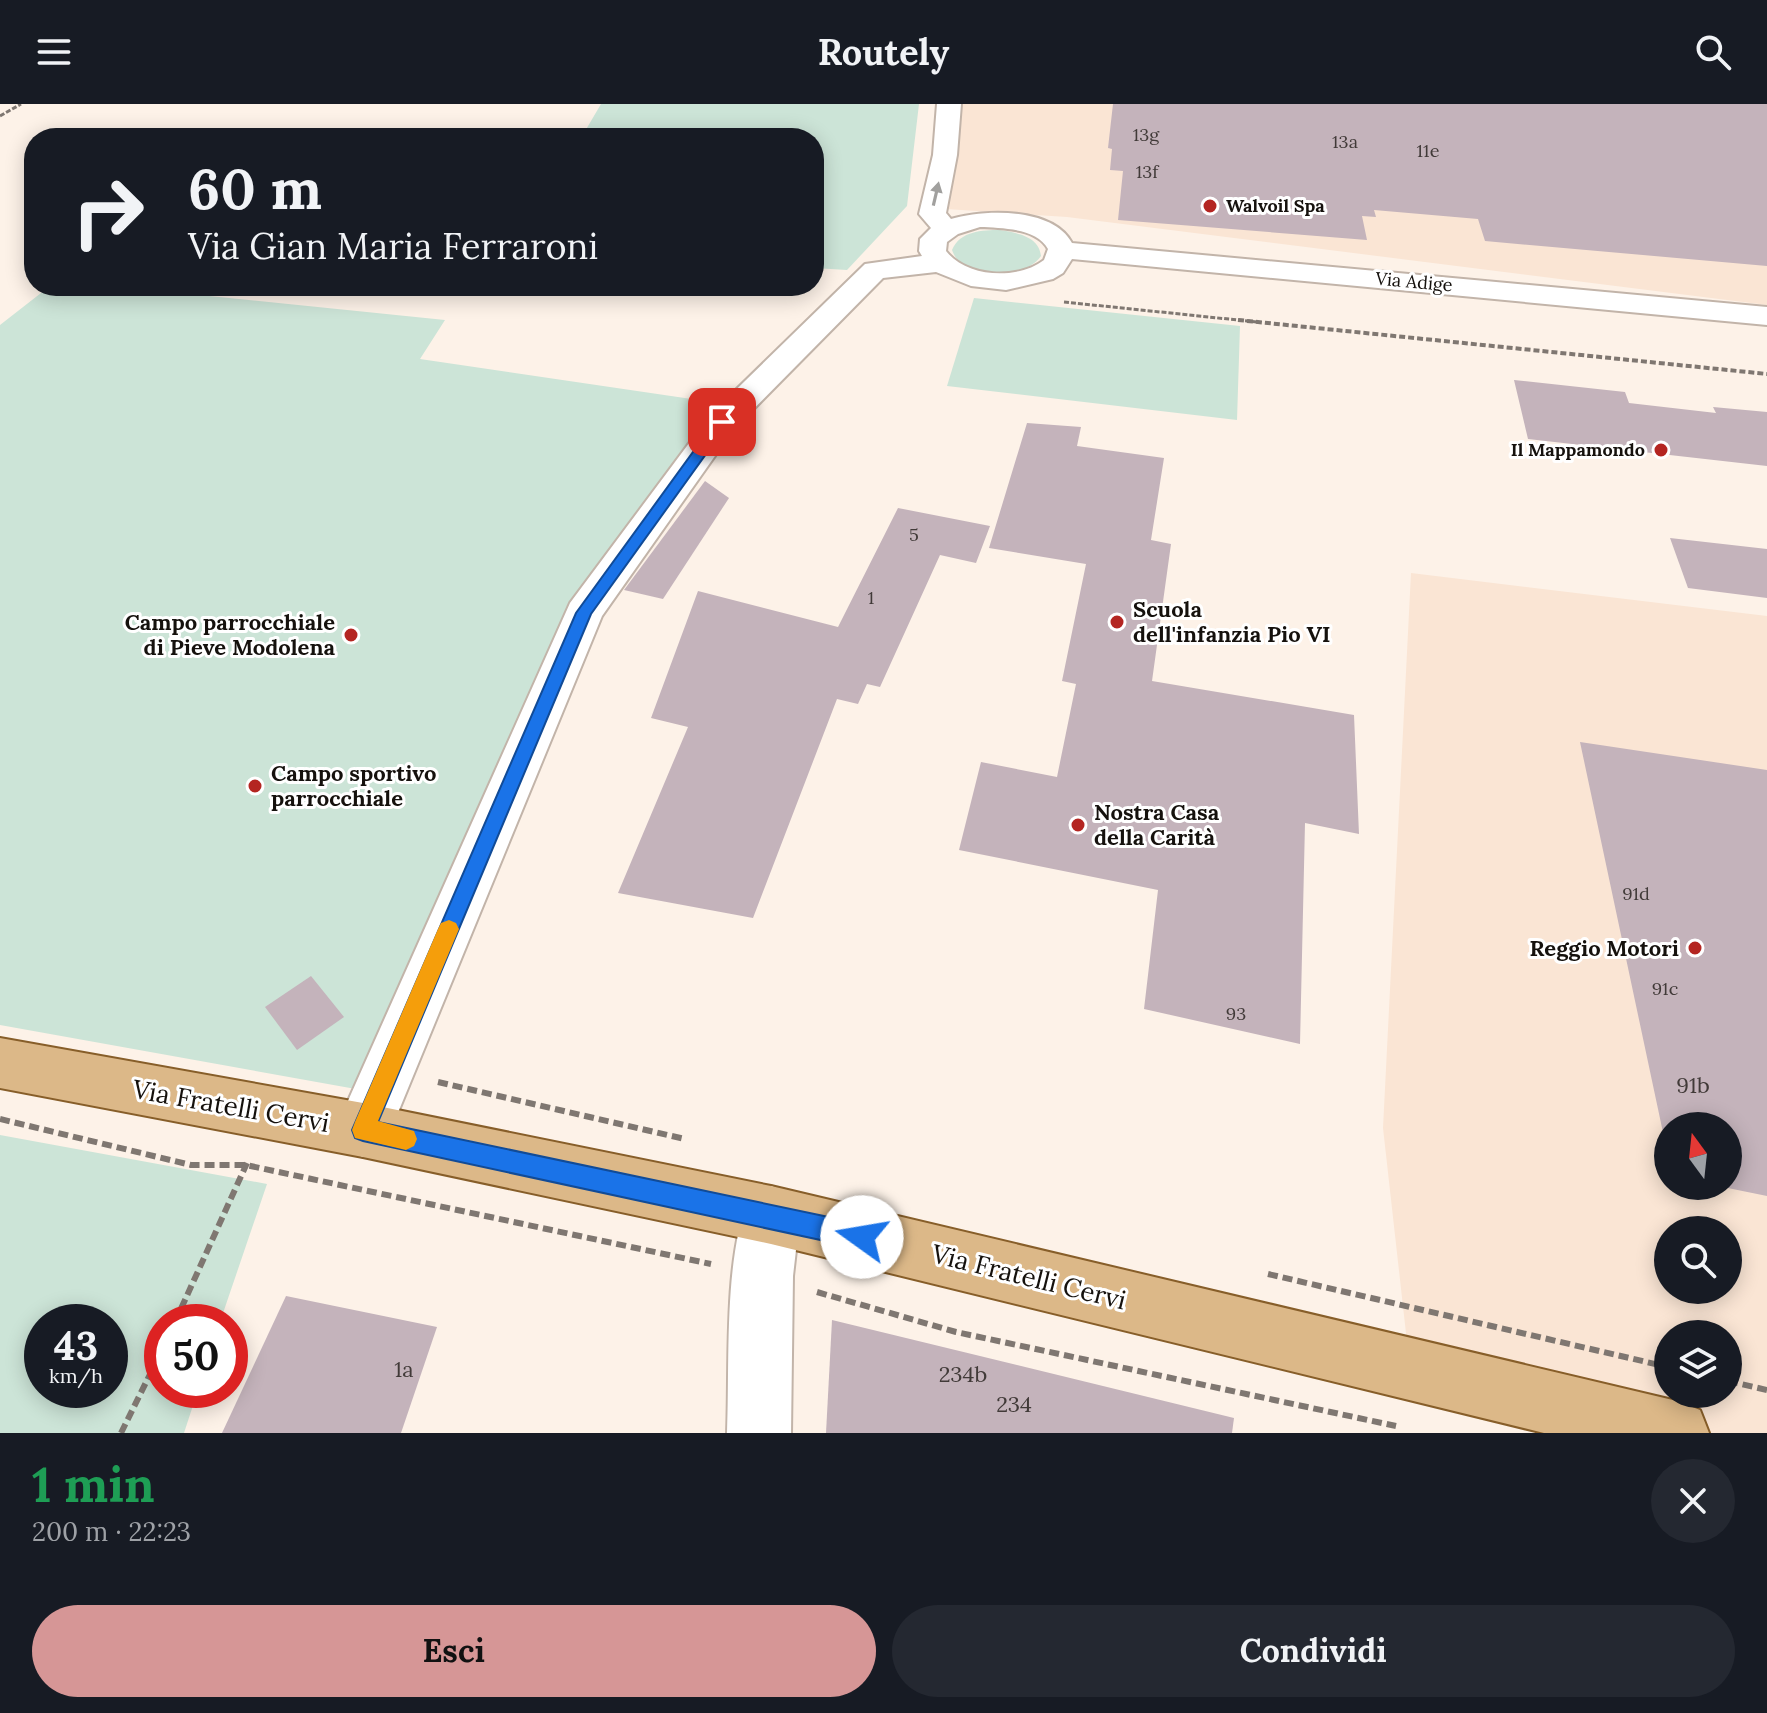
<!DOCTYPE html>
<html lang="it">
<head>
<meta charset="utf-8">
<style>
  :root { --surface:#171b24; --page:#242831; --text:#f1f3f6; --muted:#9ea1a6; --accent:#d69696 }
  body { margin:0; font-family:Lora,serif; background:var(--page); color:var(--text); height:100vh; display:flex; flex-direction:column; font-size:30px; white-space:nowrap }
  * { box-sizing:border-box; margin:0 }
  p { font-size:26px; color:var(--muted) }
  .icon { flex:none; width:44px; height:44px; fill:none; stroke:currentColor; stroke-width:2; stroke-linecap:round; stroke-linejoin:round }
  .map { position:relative; height:1329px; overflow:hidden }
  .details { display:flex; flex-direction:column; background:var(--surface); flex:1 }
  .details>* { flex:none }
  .top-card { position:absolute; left:24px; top:24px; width:800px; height:168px; border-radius:32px; box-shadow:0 4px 20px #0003; background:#171b24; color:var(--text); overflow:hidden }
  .needle { width:52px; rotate:345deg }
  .buttons { position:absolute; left:1654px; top:1008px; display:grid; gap:16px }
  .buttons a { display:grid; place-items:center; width:88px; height:88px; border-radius:50%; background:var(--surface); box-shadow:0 4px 20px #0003; font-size:40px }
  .speed { position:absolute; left:24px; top:1200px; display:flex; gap:16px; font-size:40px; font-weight:700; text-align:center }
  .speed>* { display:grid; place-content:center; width:104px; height:104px; border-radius:50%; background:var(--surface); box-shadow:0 4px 20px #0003; line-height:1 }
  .speed small { font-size:20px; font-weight:400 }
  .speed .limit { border:12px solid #d22; background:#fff; color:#111 }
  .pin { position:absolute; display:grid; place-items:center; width:68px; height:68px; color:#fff; margin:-34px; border-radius:16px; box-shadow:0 4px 12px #0006 }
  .me { position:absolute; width:88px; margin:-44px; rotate:283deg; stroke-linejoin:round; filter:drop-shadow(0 0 6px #0008) }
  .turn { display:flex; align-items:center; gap:28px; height:168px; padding:0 32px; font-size:36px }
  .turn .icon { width:104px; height:104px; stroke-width:2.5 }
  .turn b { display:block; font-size:56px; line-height:68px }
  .round { display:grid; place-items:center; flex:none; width:84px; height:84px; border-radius:42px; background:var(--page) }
  .head { display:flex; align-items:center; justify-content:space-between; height:136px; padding:0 32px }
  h1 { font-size:48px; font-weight:700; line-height:60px; color:#1e9e55 }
  .cta { display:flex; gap:16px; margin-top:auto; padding:16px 32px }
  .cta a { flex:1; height:92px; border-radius:48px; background:var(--accent); color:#111; font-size:32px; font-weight:700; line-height:92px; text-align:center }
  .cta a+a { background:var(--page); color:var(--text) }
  header { display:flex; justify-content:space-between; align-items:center; height:104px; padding:0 32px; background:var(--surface); font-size:36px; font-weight:700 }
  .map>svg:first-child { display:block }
  .built { fill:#fae5d4; fill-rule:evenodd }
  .green { fill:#cce4d7; fill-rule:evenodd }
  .building { fill:#c4b3bb }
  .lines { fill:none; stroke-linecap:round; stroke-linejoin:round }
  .minor-casing { stroke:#c2b4a9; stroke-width:4 }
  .major-casing { stroke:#875e29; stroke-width:4 }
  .path-far2 { stroke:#7f7771; stroke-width:3; stroke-dasharray:5 2; stroke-linecap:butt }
  .path-far1 { stroke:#7f7771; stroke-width:4; stroke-dasharray:6 3; stroke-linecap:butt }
  .path { stroke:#7f7771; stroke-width:6; stroke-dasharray:10 5; stroke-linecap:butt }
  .minor { fill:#fff; fill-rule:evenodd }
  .major { fill:#dcb888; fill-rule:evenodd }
  .oneway { fill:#a1a09e }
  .route { fill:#1a73e8; stroke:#114b97; stroke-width:2 }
  .slow { fill:#f59e0b }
  .poi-dot { fill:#b42521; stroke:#fff; stroke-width:3 }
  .labels { text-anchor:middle; stroke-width:6; stroke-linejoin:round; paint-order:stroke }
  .number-label { font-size:18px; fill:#413a38 }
  .far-poi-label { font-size:18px; font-weight:bold; fill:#15110d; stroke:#fff; text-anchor:start }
  .far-street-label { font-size:18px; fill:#15110d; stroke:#fff }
  .poi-label { font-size:22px; font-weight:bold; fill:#15110d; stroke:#fff; text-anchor:start }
  .near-number-label { font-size:22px; fill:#413a38 }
  .near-street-label { font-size:26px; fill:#15110d; stroke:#fff }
</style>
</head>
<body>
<header><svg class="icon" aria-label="menu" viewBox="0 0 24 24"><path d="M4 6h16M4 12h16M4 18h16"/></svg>Routely<svg class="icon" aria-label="search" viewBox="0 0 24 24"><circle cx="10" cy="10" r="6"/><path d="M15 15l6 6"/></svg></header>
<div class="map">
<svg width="1767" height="1329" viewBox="0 0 1767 1329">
  <rect width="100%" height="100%" fill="#fdf2e8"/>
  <g class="built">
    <path d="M960,0H1767V201L1067,113L946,105Z"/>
    <path d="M1411,469L1767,512V1329H1677L1410,1265L1383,1024ZM1668,1022H1728V1082H1668ZM1668,1126H1728V1186H1668ZM1668,1230H1728V1290H1668Z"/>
  </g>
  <g class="green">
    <path d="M601,0H919L907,102L847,166L814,164V34H581Z"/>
    <path d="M357,24L550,31L548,34H349Z"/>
    <path d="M1000,126C1017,129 1039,132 1041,152C1024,177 962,177 952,146C960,127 982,126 1000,126Z"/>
    <path d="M50,182H111L445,216L420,255L739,302L584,509L378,989L0,921V221Z"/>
    <path d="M974,194L1240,222L1237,316L947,282Z"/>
    <path d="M0,1031L267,1080L220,1218H162V1286H198L184,1329H0ZM42,1218H110V1286H42Z"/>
  </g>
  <g class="building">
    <path d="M1113,0H1767V162L1485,137L1478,115L1374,106L1376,113L1362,112L1367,136L1118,116L1123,67L1110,66L1112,45L1108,44Z"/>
    <path d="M1514,276L1625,288L1629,299L1716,309L1713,303L1767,308V362L1528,335Z"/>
    <path d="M1027,319L1081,323L1077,342L1164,354L1151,436L1171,440L1152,577L1354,611L1359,730L1305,719L1300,940L1144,905L1158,786L959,746L981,658L1057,673L1076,580L1062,577L1086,460L989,444Z"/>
    <path d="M705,377L729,394L663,495L624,486Z"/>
    <path d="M898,404L990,422L976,459L940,451L880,583L867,580L858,600L837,595L753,814L618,789L688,623L651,614L698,487L838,523Z"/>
    <path d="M1670,434L1767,445V494L1688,484Z"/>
    <path d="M1580,638L1767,666V1092L1718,1082H1728V1022H1668V1052Z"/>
    <path d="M311,872L344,913L297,946L265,903Z"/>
    <path d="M286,1192L437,1223L401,1329H222Z"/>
    <path d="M832,1216L1234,1314L1232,1329H826Z"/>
  </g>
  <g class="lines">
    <g class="minor-casing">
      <g id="minor">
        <path d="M937,0H961L957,51L946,109L951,115C984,105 1053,103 1072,139L1767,203V221L1072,155L1063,169L1053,175L1006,186L971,182L936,168L883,174L734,325L602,512L383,1045L363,1053L343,1045L335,1026L570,499L710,311L865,160L922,152L919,147L920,135L931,124L919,110L933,51ZM980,123C1001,124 1037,124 1048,145L1044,156C1018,176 967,174 946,147L947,138L958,130Z"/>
        <path d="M771,1082L792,1090L800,1111L793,1172L791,1329H727C730,1257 723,1156 750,1090Z"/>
      </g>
    </g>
    <g class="major-casing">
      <path id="major" d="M0,934L363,999L771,1082L1677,1297L1700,1306L1709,1329H1544L771,1140L363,1053L0,984Z"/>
    </g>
    <g class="path-far2">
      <path d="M0,12L21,0"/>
      <path d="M1064,198L1257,218"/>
    </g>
    <path class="path-far1" d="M1238,216L1767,270"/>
    <g class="path">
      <path d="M438,978L685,1035"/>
      <path d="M0,1015L191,1061H246L711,1160"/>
      <path d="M1268,1170L1668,1263"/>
      <path d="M817,1188L956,1228L1396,1322"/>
      <path d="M175,1218L247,1059"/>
      <path d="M1728,1277L1767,1286"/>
      <path d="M121,1329L162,1246"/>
    </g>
    <use href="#minor" class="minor"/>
    <use href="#major" class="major"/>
  </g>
  <defs><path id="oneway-solid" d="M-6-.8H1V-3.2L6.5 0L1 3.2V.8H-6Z" transform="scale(2)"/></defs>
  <use class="oneway" href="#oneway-solid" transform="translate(936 90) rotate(-77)"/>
  <path class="route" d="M722,314L729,318L591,510L378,1018L862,1120L871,1124L874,1133L871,1141L862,1145L363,1037L355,1034L352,1026L576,509L717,315Z"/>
  <path class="slow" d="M449,816L456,819L459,825L378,1017L414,1027L417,1035L414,1042L406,1046L355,1034L352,1026L355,1018L438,825L441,819Z"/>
  <g class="poi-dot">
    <circle cx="1210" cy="102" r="8"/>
    <circle cx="1661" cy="346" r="8"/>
    <circle cx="1117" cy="518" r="8"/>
    <circle cx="351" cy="531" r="8"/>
    <circle cx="255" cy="682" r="8"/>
    <circle cx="1078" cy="721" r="8"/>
    <circle cx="1695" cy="844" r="8"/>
  </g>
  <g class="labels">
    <g class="number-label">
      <text x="1146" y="37">13g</text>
      <text x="1345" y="44">13a</text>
      <text x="1428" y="53">11e</text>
      <text x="1147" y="74">13f</text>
      <text x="914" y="437">5</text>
      <text x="871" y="500">1</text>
      <text x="1636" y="796">91d</text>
      <text x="1665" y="891">91c</text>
      <text x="1236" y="916">93</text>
    </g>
    <g class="far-poi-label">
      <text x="1226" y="108">Walvoil Spa</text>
      <text x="1645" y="352" text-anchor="end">Il Mappamondo</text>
    </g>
    <g class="far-street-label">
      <text transform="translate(1414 178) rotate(5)" y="6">Via Adige</text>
    </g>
    <g class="poi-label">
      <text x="1133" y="513">Scuola<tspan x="1133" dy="25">dell'infanzia Pio VI</tspan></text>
      <text x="335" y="526" text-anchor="end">Campo parrocchiale<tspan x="335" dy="25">di Pieve Modolena</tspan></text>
      <text x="271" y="677">Campo sportivo<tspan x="271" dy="25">parrocchiale</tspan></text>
      <text x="1094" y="716">Nostra Casa<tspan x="1094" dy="25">della Carità</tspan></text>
      <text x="1679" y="852" text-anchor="end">Reggio Motori</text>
    </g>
    <g class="near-number-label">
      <text x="1693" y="989">91b</text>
      <text x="404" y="1273">1a</text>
      <text x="963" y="1278">234b</text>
      <text x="1014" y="1308">234</text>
    </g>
    <g class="near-street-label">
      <text transform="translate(231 1002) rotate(10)" y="9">Via Fratelli Cervi</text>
      <text transform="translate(1029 1173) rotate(14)" y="9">Via Fratelli Cervi</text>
    </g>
  </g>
</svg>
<div class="buttons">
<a><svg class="needle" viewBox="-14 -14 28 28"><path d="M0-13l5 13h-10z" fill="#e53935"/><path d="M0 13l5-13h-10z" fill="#9ea1a6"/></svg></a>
<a><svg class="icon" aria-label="search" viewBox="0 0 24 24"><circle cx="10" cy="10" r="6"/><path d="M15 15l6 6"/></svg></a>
<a><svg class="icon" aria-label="layers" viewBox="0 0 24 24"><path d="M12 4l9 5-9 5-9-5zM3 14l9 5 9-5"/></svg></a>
</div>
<div class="speed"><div>43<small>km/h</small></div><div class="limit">50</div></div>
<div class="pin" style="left:722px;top:318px;background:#d93025"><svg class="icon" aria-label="arrive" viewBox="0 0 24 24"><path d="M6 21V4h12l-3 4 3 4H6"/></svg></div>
<svg class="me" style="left:862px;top:1133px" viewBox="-20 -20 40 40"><circle r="19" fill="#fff"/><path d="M0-13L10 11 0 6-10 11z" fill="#1a73e8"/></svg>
<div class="top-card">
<div class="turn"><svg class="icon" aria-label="right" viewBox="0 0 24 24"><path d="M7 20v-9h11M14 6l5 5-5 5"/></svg><div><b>60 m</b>Via Gian Maria Ferraroni</div></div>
</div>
</div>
<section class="details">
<div class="head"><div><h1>1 min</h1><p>200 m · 22:23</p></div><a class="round"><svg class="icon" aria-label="close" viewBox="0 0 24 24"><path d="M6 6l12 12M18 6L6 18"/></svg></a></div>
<div class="cta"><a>Esci</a><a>Condividi</a></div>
</section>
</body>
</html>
